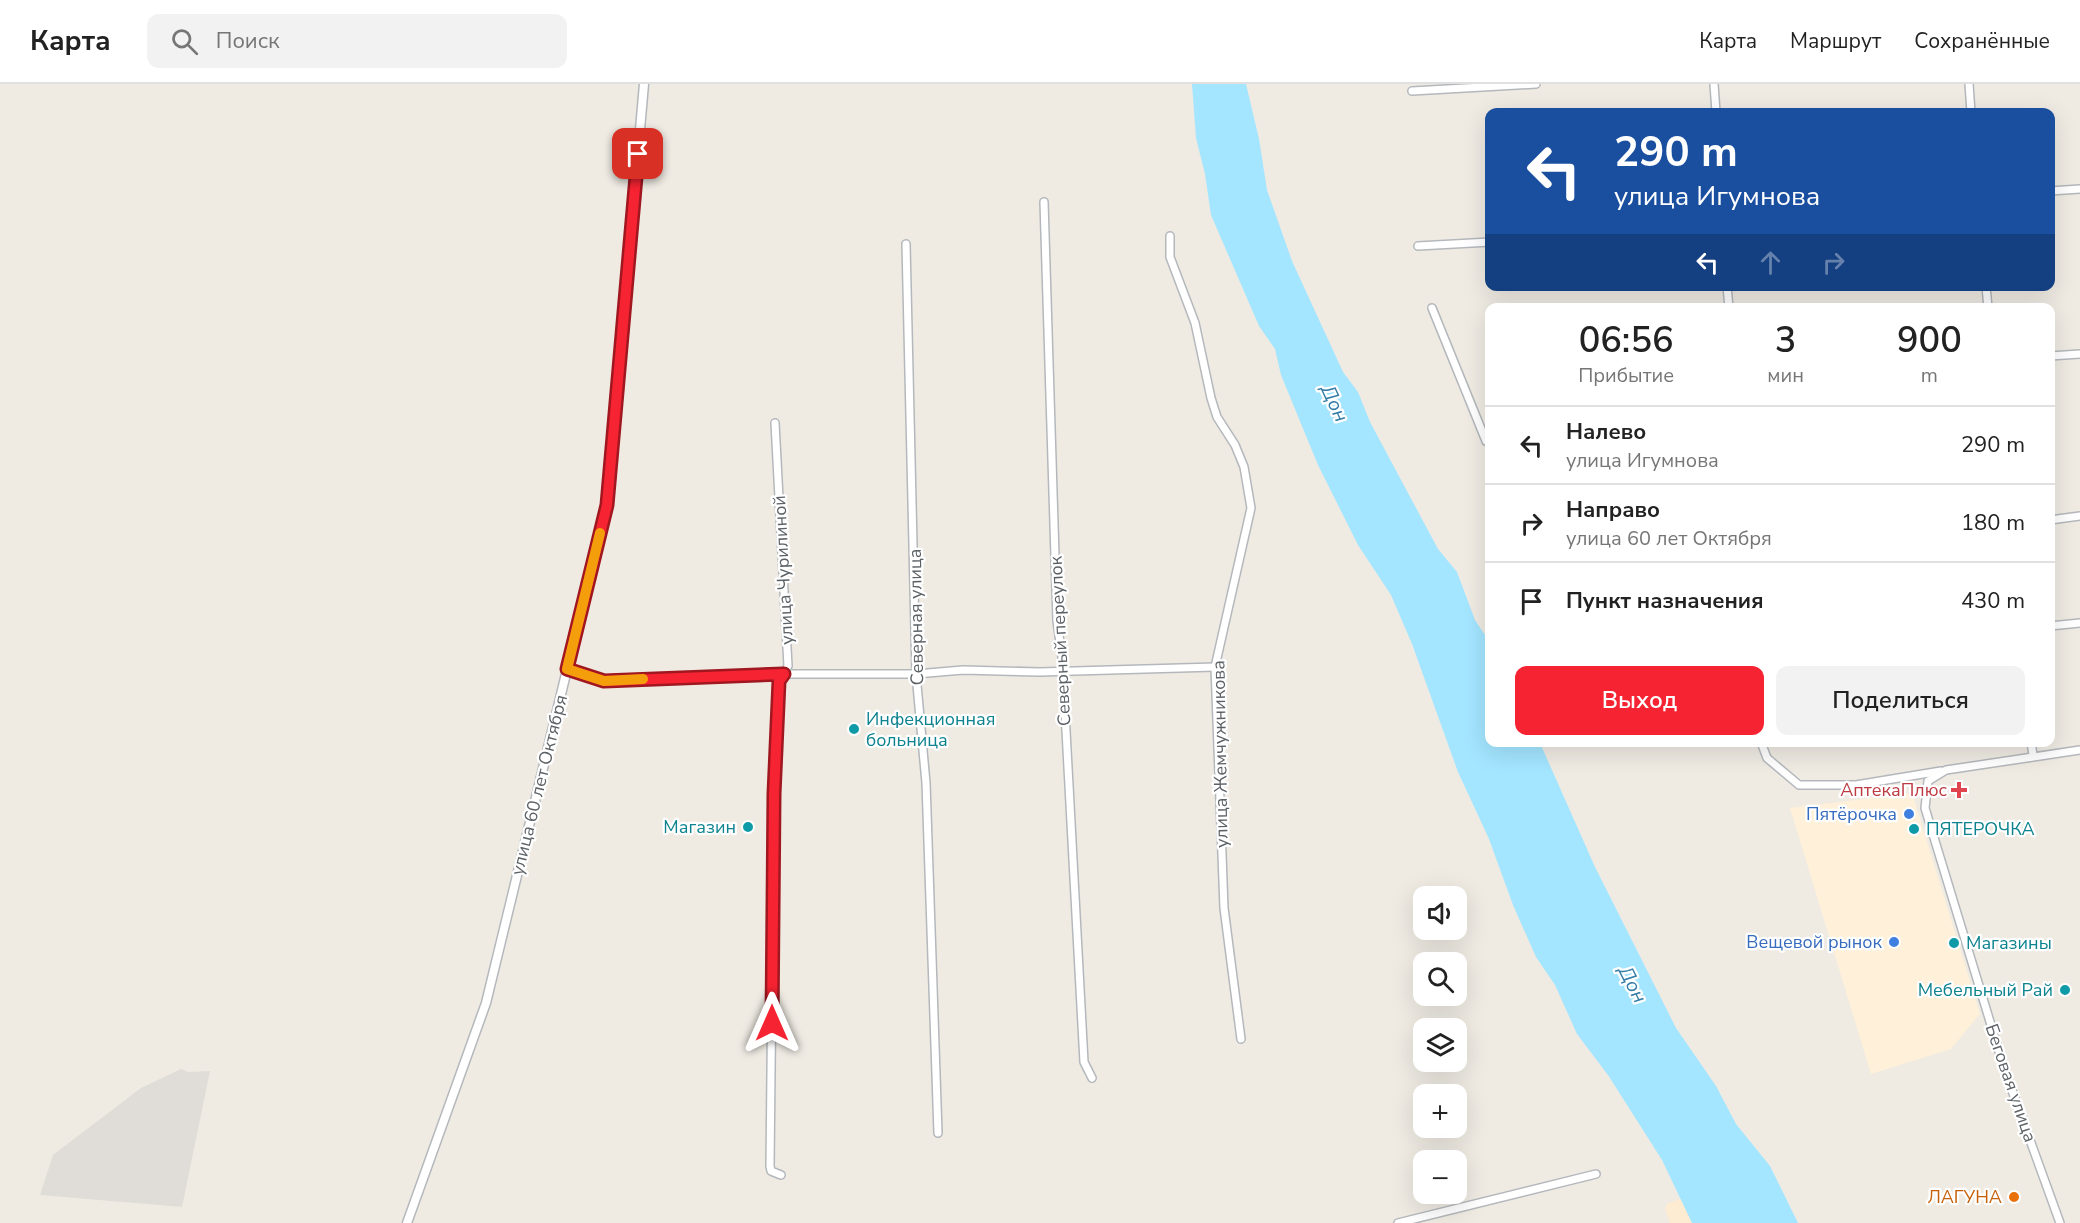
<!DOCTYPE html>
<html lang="ru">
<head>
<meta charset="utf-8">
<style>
  :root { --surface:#fff; --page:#f2f2f2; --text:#222; --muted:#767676; --line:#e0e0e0; --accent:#f62332 }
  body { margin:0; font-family:"Nunito Sans",sans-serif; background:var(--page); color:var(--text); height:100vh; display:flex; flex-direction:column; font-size:22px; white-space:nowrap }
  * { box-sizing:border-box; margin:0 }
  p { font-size:20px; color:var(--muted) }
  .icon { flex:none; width:33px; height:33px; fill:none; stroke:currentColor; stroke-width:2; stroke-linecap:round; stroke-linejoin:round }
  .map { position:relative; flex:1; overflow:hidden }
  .drawer { position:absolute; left:1485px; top:219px; width:570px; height:444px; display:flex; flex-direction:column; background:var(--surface); border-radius:12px; box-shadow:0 6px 24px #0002 }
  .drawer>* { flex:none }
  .hud { position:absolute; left:1485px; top:24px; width:570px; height:183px; border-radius:12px; box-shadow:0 6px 24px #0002; background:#1a4fa0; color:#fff; overflow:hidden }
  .tools { position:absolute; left:1413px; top:802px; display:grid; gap:12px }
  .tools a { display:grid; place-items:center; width:54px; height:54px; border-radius:12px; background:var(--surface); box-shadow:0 6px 24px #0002; font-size:30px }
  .pin { position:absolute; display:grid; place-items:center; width:51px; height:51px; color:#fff; margin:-26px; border-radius:12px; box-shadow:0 3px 9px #0006 }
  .me { position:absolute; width:66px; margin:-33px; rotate:0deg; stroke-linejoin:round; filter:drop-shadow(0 0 4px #0008) }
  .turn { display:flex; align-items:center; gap:21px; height:126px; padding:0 30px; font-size:27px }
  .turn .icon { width:78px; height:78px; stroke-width:2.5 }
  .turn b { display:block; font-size:42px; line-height:51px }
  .lanes { display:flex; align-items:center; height:57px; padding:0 30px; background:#0003; justify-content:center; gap:30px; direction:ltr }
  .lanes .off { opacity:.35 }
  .eta { display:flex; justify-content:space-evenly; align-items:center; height:102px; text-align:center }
  .eta b { font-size:36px; font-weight:600; line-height:42px }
  .cta { display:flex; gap:12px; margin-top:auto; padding:12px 30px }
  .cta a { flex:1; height:69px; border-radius:12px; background:var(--accent); color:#fff; font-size:24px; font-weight:600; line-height:69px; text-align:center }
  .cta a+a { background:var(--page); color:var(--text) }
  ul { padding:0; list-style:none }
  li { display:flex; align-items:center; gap:18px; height:78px; padding:0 30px; border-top:2px solid var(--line) }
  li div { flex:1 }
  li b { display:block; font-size:22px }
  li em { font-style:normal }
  header { display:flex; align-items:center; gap:36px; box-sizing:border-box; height:84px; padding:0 30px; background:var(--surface); border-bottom:2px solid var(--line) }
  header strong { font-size:28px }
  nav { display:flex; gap:33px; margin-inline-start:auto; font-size:21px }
  .search { width:420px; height:54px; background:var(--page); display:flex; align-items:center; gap:15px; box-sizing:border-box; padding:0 21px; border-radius:12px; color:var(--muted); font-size:22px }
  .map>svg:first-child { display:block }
  .commercial { fill:#fff0d9 }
  .industrial { fill:#e0ddd8 }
  .sand { fill:#fdecd1 }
  .water { fill:#a4e5ff }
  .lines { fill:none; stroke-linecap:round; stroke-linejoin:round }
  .minor-casing { stroke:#b4b8bc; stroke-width:10 }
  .tertiary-casing { stroke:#b4b8bc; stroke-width:11 }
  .minor { stroke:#fff; stroke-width:7 }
  .tertiary { stroke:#fff; stroke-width:8 }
  .route-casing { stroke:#a01720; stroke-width:15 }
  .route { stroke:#f62332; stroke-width:10 }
  .slow { stroke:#f59e0b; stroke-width:10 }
  .culture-dot { fill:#0f9aa8; stroke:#fff; stroke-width:2 }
  .health-dot { fill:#e0444e; stroke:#fff; stroke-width:2 }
  .shop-dot { fill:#3f7fe0; stroke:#fff; stroke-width:2 }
  .food-dot { fill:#e8710a; stroke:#fff; stroke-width:2 }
  .labels { text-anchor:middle; stroke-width:4.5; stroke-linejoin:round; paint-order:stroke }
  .street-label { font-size:18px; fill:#5b6165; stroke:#fff }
  .culture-label { font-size:18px; fill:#0d838f; stroke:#fff; text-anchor:start }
  .health-label { font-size:18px; fill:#be3a42; stroke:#fff; text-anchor:end }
  .shop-label { font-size:18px; fill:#366cbe; stroke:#fff; text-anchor:end }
  .food-label { font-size:18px; fill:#c56008; stroke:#fff; text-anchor:end }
  .water-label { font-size:20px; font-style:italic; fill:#347da7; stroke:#fff }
</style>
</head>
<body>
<header>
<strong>Карта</strong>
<div class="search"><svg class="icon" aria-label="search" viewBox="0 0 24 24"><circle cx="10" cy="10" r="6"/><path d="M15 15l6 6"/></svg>Поиск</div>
<nav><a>Карта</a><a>Маршрут</a><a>Сохранённые</a></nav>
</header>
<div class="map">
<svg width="2080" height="1139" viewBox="0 0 2080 1139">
  <rect width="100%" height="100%" fill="#efebe3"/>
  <path class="commercial" d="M1912,709L1980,930L1951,965L1871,990L1790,724Z"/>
  <path class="industrial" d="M181,985L188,988L210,987L182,1123L40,1111L53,1071L141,1004Z"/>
  <path class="sand" d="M1680,1115L1685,1116L1696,1139H1670L1665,1125L1667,1120Z"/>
  <path class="water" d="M1192,0H1246L1259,55L1267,106L1292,177L1343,288L1358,308L1370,338L1438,465L1457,488L1475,536L1489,557L1490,658L1540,659L1595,783L1676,944L1716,1002L1736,1040L1770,1082L1798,1139H1692L1662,1076L1608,991L1577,950L1555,901L1536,873L1513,821L1489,755L1458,688L1412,560L1391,511L1358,461L1318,381L1281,291L1275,265L1259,242L1211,131L1205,90L1196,54Z"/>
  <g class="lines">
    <g class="minor-casing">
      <g id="minor">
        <path d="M1714,0L1716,28"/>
        <path d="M1969,0L1971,28"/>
        <path d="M1412,7L1536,0"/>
        <path d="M2050,107L2080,105"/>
        <path d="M1044,118L1057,537L1062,573L1084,978L1092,994"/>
        <path d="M1170,152V173L1195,239L1211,314L1217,333L1235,361L1244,383L1251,424L1215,583L1224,824L1241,955"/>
        <path d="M906,160L916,590L926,699L938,1049"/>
        <path d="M1418,162L1490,158"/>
        <path d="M1727,202L1729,224"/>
        <path d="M1986,202L1988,224"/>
        <path d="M1432,224L1486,357L1490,356"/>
        <path d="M2050,272L2080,270"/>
        <path d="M775,339L788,582L779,597L774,710L770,1082L771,1087L781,1091"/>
        <path d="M2050,436L2080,432"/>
        <path d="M2050,542L2080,539"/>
        <path d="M567,585L604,597L777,590H916L963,586L1040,588L1215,583"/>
        <path d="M1761,658L1767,674L1799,701H1856L1941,687"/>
        <path d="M2031,658L2033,671"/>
        <path d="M1398,1139L1596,1090"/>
        <path d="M2060,1139L2005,987L1925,724L1928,697L1946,686L2080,666"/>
      </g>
    </g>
    <g class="tertiary-casing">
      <path id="tertiary" d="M407,1139L486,919L607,421L644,0"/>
    </g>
    <use href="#minor" class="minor"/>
    <use href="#tertiary" class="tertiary"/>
  </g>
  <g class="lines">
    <g class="route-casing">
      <path id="route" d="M638,70L607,421L567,585L604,597L784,590L779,597L774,710L772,939"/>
    </g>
    <use href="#route" class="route"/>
    <path class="slow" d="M600,449L567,585L604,597L643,595"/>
  </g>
  <g class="culture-dot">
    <circle cx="854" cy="645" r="6"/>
    <circle cx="748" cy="743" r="6"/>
    <circle cx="1914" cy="745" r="6"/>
    <circle cx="1954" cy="859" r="6"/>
    <circle cx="2065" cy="906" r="6"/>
  </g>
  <path class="health-dot" d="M1956 697h6v6h6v6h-6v6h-6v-6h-6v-6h6z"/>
  <g class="shop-dot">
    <circle cx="1909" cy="730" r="6"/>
    <circle cx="1894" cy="858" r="6"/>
  </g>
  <circle class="food-dot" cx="2014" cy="1113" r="6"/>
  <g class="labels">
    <g class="street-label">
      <text transform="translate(783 486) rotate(-93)" y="6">улица Чурилиной</text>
      <text transform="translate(916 533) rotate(-91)" y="6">Северная улица</text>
      <text transform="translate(1060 557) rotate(-93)" y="6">Северный переулок</text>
      <text transform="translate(1220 670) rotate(-91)" y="6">улица Жемчужникова</text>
      <text transform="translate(539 701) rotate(-76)" y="6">улица 60 лет Октября</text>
      <text transform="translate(2011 999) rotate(71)" y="6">Беговая улица</text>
    </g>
    <g class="culture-label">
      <text x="866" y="641">Инфекционная<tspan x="866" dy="21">больница</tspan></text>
      <text x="736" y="749" text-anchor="end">Магазин</text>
      <text x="1926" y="751">ПЯТЕРОЧКА</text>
      <text x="1966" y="865">Магазины</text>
      <text x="2053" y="912" text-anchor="end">Мебельный Рай</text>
    </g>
    <g class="health-label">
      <text x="1947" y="712">АптекаПлюс</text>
    </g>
    <g class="shop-label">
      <text x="1897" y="736">Пятёрочка</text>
      <text x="1882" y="864">Вещевой рынок</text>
    </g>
    <g class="food-label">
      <text x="2002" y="1119">ЛАГУНА</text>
    </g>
    <g class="water-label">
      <text transform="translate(1335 319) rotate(65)" y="7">Дон</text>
      <text transform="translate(1633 900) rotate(63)" y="7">Дон</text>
    </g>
  </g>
</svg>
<div class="tools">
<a><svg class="icon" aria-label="sound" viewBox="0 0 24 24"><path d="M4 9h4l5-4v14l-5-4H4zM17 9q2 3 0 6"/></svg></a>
<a><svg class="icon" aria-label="search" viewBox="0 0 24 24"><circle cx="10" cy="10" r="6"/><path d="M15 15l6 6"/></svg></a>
<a><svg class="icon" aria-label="layers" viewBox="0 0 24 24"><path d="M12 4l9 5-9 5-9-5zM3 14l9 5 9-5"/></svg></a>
<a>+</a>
<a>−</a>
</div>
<div class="pin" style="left:638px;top:70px;background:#d93025"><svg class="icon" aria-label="arrive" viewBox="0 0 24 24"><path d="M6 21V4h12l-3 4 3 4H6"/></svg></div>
<svg class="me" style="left:772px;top:939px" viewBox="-20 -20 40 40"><path d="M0-17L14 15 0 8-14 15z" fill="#f62332" stroke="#fff" stroke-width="4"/></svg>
<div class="hud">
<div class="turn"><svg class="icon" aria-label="left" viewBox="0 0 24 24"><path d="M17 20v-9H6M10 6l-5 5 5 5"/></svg><div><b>290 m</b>улица Игумнова</div></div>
<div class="lanes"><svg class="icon" aria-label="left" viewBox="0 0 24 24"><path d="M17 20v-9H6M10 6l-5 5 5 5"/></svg><svg class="icon off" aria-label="ahead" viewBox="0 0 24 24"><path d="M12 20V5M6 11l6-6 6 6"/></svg><svg class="icon off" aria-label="right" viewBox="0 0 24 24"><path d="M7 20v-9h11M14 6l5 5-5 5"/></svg></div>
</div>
<section class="drawer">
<div class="eta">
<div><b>06:56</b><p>Прибытие</p></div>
<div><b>3</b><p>мин</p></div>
<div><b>900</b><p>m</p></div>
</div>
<ul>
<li><svg class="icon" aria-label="left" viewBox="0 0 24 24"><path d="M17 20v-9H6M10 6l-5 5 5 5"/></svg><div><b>Налево</b><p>улица Игумнова</p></div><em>290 m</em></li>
<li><svg class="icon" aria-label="right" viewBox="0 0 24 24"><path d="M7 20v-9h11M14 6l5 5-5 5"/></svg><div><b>Направо</b><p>улица 60 лет Октября</p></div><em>180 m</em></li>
<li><svg class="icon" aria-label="arrive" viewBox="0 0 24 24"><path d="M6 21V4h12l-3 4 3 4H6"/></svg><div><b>Пункт назначения</b></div><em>430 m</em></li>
</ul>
<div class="cta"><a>Выход</a><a>Поделиться</a></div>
</section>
</div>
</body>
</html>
